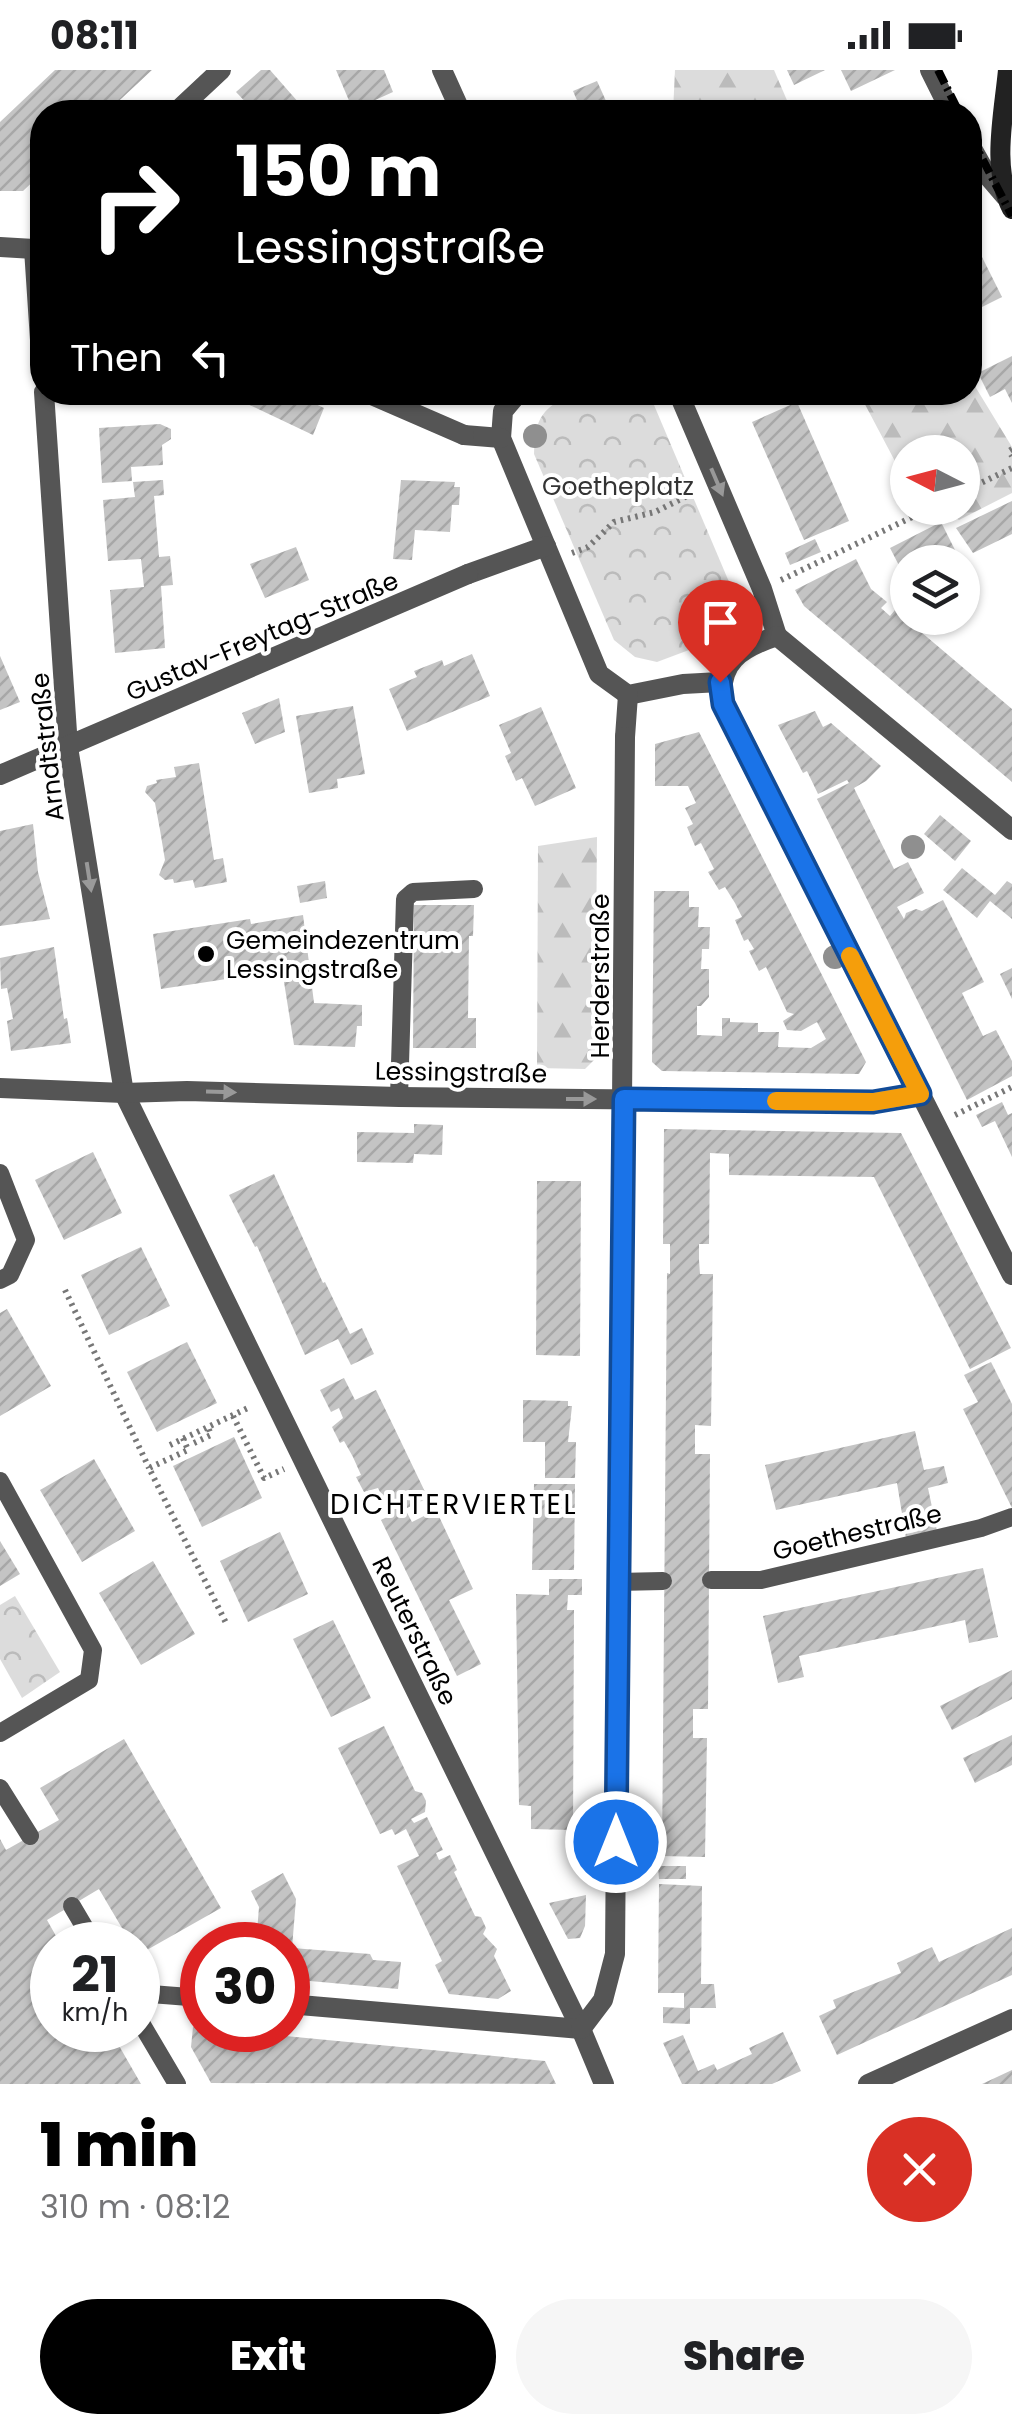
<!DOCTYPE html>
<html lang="en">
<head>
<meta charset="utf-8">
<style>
  :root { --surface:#fff; --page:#f6f6f6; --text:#202124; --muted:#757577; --accent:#000 }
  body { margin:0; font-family:Poppins,sans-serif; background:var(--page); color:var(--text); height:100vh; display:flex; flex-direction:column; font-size:38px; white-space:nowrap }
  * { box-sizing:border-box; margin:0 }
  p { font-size:32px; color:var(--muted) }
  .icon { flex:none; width:55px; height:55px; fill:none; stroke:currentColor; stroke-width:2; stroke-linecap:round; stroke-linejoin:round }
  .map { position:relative; height:2014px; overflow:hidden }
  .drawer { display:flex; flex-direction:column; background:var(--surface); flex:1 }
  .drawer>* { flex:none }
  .top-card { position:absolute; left:30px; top:30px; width:952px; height:305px; border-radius:40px; box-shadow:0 2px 8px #0004; background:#000; color:#fff; overflow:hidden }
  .needle { width:65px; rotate:276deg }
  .tools { position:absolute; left:890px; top:365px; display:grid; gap:20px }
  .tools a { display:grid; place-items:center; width:90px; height:90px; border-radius:50%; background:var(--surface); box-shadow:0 2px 8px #0004; font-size:50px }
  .speed { position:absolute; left:30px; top:1852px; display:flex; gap:20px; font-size:50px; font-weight:700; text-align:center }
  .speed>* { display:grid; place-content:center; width:130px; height:130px; border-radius:50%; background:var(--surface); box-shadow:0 2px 8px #0004; line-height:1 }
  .speed small { font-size:25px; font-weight:400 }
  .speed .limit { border:15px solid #d22; background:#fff; color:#111 }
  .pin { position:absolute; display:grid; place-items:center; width:85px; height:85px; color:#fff; margin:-102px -42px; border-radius:50% 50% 50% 0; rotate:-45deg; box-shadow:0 0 10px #0007 }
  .pin .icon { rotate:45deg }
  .me { position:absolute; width:110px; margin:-55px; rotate:0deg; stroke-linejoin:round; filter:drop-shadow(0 0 8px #0008) }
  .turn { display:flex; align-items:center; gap:35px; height:210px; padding:0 40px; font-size:45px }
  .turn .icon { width:130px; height:130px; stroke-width:2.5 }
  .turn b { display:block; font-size:70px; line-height:85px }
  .then { display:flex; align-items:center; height:95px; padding:0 40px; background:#0003; gap:20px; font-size:38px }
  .round { display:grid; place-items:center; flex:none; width:105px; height:105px; border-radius:52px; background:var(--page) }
  .head { display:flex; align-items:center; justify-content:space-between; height:170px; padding:0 40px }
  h1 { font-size:60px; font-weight:800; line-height:75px; color:var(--accent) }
  .primary-button { display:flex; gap:20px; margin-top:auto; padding:20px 40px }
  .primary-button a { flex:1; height:115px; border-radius:60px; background:var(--accent); color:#fff; font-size:40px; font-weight:800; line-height:115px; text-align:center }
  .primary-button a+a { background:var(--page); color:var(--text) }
  .status { display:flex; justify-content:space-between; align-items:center; height:70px; padding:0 50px; background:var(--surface); direction:ltr }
  .status svg { height:28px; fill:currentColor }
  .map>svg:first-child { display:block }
  .forest { fill:url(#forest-firs) }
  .park { fill:url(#park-crowns) }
  .building { fill:url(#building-hatch) }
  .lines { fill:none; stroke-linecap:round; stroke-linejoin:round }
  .path { stroke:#777; stroke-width:6; stroke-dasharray:2.5 5; stroke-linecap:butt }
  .service { stroke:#555; stroke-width:18 }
  .pedestrian { stroke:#555; stroke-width:20 }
  .minor { stroke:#555; stroke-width:20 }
  .tertiary { stroke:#555; stroke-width:20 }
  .secondary { stroke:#222; stroke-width:20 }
  .rail { stroke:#000; stroke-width:8; stroke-dasharray:15 5 2.5 5; stroke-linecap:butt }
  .tree { fill:#8f8f8f }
  .oneway { fill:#999 }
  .route-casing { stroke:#114b97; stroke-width:25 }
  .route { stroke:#1a73e8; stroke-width:18 }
  .slow { stroke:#f59e0b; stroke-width:18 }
  .poi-dot { fill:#000; stroke:#fff; stroke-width:4 }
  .labels { text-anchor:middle; stroke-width:8; stroke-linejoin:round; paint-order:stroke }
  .park-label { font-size:25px; fill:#333; stroke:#fff }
  .street-label { font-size:25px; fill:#000; stroke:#fff }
  .poi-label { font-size:25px; fill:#000; stroke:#fff; text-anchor:start }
  .neighbourhood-label { font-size:28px; letter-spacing:2.5px; fill:#000; stroke:#fff }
</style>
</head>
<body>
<div class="status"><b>08:11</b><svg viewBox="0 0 49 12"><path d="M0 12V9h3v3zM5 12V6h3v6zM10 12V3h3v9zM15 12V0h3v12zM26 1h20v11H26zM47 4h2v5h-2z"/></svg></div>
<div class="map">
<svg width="1012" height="2014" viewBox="0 0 1012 2014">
  <defs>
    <pattern id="forest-firs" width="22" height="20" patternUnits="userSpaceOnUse" patternTransform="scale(2.5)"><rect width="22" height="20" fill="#dcdcdc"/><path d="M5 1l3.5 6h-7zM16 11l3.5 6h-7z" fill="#bbb"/></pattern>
    <pattern id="park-crowns" width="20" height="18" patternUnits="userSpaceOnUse" patternTransform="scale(2.5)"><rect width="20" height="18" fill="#dcdcdc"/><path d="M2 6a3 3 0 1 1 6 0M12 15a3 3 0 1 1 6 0" fill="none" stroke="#bbb"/></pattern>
    <pattern id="building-hatch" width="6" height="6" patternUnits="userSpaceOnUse" patternTransform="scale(2.5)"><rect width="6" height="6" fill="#c4c4c4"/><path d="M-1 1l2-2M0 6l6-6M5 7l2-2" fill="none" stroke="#a7a7a7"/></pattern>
  </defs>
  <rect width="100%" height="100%" fill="#fff"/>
  <g class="forest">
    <path d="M675,0H774L792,42H673Z"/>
    <path d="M970,308L1012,377V423L959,450L942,438H962V382H908L907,414L859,323L970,322Z"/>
    <path d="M597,767L595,989L585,999L537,998L538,776Z"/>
  </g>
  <g class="park">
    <path d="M575,322L643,323L654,335L732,519L734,542L719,563L689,580L657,592L635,587L614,570L534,384C535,346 542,339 575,322Z"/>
    <path d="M15,1526L60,1602L22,1628L0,1589V1535Z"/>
  </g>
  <g class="building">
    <path d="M55,0H152L107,42H42V103L23,121H0V52Z"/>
    <path d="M261,0H270L299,33L289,42H255L236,22Z"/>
    <path d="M336,0H384L393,22L353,40Z"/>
    <path d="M787,0H825L794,15Z"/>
    <path d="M841,0H895L851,21Z"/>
    <path d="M597,11L611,42H582L573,21Z"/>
    <path d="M970,163L1002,227L970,243Z"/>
    <path d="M1012,286V333L1005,319L990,327L978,303Z"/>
    <path d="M96,322H140V326L96,330Z"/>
    <path d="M222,322H290L324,338L313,365Z"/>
    <path d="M797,332L849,451L804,470L752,352Z"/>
    <path d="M160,354L171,359V369L162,375L163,395L131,397L132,411L102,413L99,358Z"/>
    <path d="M163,410L164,425L154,426L159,487L170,486L173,515L161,516L165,578L115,583L110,520L144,517L141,489L108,491L103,430L135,427L133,412Z"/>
    <path d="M401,410L455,412L454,417H460L459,435H452L450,462L415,460L412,490L393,489Z"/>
    <path d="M1012,431V464L973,483L956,458Z"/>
    <path d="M941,452L961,492H908V513L890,478Z"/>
    <path d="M815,469L821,482L790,495L785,483Z"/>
    <path d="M296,477L309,510L265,528L250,494Z"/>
    <path d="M856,489L871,519L887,532L881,538L890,546L895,540L1012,639V712L804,536L795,520Z"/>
    <path d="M472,584L490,626L407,661L389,619L417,607L414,601L442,590L444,596Z"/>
    <path d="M0,586L20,632L0,640Z"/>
    <path d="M279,628L285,662L255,674L242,643Z"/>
    <path d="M353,636L365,704L337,709L338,718L309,723L296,646Z"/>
    <path d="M541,637L576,718L535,736L522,708L516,711L505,686L511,683L499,655Z"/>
    <path d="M815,641L823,657L831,653L881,696L866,711L854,718L894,799L908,792L924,823L897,837L904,849L906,843L916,839L922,841L943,830L984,912L962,923L983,966L996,960L1012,991V1006L967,1030L817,729L849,713L847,710L818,724L807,701L803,703L778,655Z"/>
    <path d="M699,662L866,992L859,1004L662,1001L652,992L654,821H689V837H699L698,857H710L709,879H702L701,899H709V927L701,936H697V965L722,966V948H730V952L758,953V962H779L778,977L811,978L826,969L817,952L801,961L787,960L783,951L794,944L787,942L766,897L759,901L749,881L754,879L748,869L744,871L735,850L742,847L735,833L725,817L719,820L708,802L714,799L701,773L695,776L687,757L693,754L685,738L696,733L688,716H655V674Z"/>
    <path d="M199,693L214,790L223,788L227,812L195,818L193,810L174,813L173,809L165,810L159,805L165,790L160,760L155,733L145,722L147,716L157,713L156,710L176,707L174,697Z"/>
    <path d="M940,745L971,771L955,791L924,764Z"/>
    <path d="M33,754L38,802L50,849L0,856V761Z"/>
    <path d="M962,798L995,825L1007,811L1012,814V849L990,831L977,848L943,820Z"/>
    <path d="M325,811L327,828L300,833L297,816Z"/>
    <path d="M414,835H474L473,866H469L468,948H476V978H413Z"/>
    <path d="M303,845L314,933L362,935V956H357L355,977L294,975L281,893L257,897L259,904L161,919L153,864L250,849L251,854Z"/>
    <path d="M54,877L64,949L67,948L71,973L11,981L7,951L13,949L7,918L1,919L0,888Z"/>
    <path d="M1012,898V929L1000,904Z"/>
    <path d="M1002,1032L1008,1045L1012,1043V1087L995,1051L982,1057L976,1045Z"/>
    <path d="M414,1054L443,1055L442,1085L414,1084L413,1093L357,1092V1062L414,1063Z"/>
    <path d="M664,1059L901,1063L1011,1278L970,1299L874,1107L729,1105V1084L710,1083L709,1174H699V1190L700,1204H713L711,1356L695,1355V1384H710L708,1639H693V1668H707L705,1787L662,1786L667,1203L670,1204V1174H663Z"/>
    <path d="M93,1082L122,1143L64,1170L35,1110Z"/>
    <path d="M274,1104L323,1213L325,1212L350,1264L362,1258L374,1284L351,1295L338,1269L305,1285L257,1176L255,1177L229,1125Z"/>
    <path d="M537,1111H581L580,1286L536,1285Z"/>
    <path d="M141,1177L170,1236L109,1265L81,1205Z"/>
    <path d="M7,1239L51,1316L0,1346V1243Z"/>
    <path d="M187,1272L217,1333L157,1362L127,1302Z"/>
    <path d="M991,1292L1012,1334V1438L963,1339L978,1332L964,1305Z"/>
    <path d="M344,1308L355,1330L376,1320L428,1428L405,1439L412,1452L436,1440L473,1519L449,1530L481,1594L457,1606L381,1450L391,1445L378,1418L364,1422L356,1407L361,1405L353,1387L344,1371L340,1373L332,1357L343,1348L339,1338L331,1342L320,1320Z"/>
    <path d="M523,1330L568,1331V1336H572L568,1372H576L575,1408H545V1372H523Z"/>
    <path d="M915,1361L924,1400L944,1396L948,1413L928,1418L937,1461L906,1468L897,1413L776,1440L765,1395Z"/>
    <path d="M234,1367L262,1428L202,1457L173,1396Z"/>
    <path d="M94,1389L135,1461L82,1492L40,1420Z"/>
    <path d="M534,1414H575L574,1500H532Z"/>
    <path d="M280,1462L308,1524L248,1552L220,1491Z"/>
    <path d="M0,1471L20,1504L0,1516Z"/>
    <path d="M153,1491L195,1564L141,1595L99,1523Z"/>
    <path d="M983,1498L998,1567L969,1573L965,1550L799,1586L804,1607L778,1613L763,1546Z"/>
    <path d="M549,1509H582V1525H568L567,1540H574L573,1760L531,1759V1736L519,1735L516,1524L549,1525Z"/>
    <path d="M333,1550L371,1628L331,1647L293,1569Z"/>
    <path d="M1012,1600V1629L952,1660L940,1636Z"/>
    <path d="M384,1656L415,1721L422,1723L426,1731L425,1742L411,1749L414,1753L427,1747L443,1780L436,1783L439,1790L450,1785L457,1800L454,1802L475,1846L481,1847L486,1858L483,1864L497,1879L494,1886L511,1921L498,1929L449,1924L435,1895L442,1891L397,1796L419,1786L406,1759L395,1765L392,1759L380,1764L338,1678Z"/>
    <path d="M1012,1665V1695L975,1713L963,1688Z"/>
    <path d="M124,1669L221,1838L138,1885V1875H132L99,1819L47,1850L61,1875H52V1960H110L141,2014H0V1769L6,1780L59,1750L40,1718Z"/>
    <path d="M658,1796H686V1809H659Z"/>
    <path d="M283,1803L296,1829L292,1878L370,1884L373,1890L401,1892L398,1919L288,1909V1875H256L259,1837L251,1821Z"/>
    <path d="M659,1814L702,1816L701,1914H714L716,1938H690V1954L663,1953V1937L684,1938V1923H658Z"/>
    <path d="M586,1825L585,1856L580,1868L568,1869L549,1833Z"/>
    <path d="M1012,1858V1905L837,1985L819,1946L836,1938L833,1930L901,1903L897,1893L932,1877L939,1892Z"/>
    <path d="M193,1957L545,1991L556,2014L211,2013L191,1977Z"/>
    <path d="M783,1962L801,2001L772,2014H682L663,1973L683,1965L698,2001L714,1994L717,2000L752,1984L749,1978Z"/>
    <path d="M1012,2000V2014H982Z"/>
  </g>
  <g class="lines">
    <g class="path">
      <path d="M1012,379L1009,381L1012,386"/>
      <path d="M962,422L1012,398"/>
      <path d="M572,483L588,477L614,452L655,442L693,423"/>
      <path d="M781,510L931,438"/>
      <path d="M955,1045L1012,1017"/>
      <path d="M65,1220L149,1398"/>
      <path d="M233,1346L264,1408L284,1399"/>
      <path d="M183,1368L188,1380L149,1398L227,1555"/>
      <path d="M194,1373L211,1365L208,1357"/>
      <path d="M170,1375L250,1337"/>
    </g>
    <g class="service">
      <path d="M399,1027L405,829L413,822L474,819"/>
      <path d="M0,1103L26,1170L10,1205L0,1210"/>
      <path d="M0,1411L93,1580L89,1610L0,1663"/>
      <path d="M711,1510H761L981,1458L1012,1447"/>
      <path d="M617,1512L663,1511"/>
      <path d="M0,1718L30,1766"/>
      <path d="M72,1836L95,1875"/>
      <path d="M138,1923L202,1928"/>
      <path d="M138,1948L177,2014"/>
    </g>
    <g class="pedestrian">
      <path d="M519,322L503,341L501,368L599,604L628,625L683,614L720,612"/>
      <path d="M464,365L501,368"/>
      <path d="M468,504L546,476"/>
      <path d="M625,667L628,625"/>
    </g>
    <g class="minor">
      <path d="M442,0L461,42"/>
      <path d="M176,42L221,0"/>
      <path d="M42,171L34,179L42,300"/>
      <path d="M0,177L34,179L42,182"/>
      <path d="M44,322L68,677L124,1023L581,1959L604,2014"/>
      <path d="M365,322L464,365"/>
      <path d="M678,322L762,519L777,566"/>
      <path d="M777,566C741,578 717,592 723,634L1012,1205"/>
      <path d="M777,566L1012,760"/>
      <path d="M0,705L468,504"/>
      <path d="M0,1018L124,1023L187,1021L399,1027L873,1032L920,1024"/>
      <path d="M288,1934L581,1959"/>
      <path d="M581,1959L603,1930L615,1884L625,667"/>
      <path d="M868,2014L1012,1949"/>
    </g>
    <g class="tertiary">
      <path d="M930,0L951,42"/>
      <path d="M970,75L987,105L1005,126"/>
    </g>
    <path class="secondary" d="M1008,0C1004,44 991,98 1012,139"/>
    <g class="rail">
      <path d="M938,0L959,42"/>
      <path d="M970,65L1012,146"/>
    </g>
  </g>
  <g class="tree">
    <circle cx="535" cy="366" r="12"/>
    <circle cx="913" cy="777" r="12"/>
    <circle cx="835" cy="887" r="12"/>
  </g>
  <defs><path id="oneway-solid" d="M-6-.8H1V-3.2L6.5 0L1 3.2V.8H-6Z" transform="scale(2.5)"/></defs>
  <g class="oneway">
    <use href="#oneway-solid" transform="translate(717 412) rotate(67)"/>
    <use href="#oneway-solid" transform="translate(89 807) rotate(81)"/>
    <use href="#oneway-solid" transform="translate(221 1022) rotate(2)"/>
    <use href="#oneway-solid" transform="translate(581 1029)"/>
  </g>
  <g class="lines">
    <g class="route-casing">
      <path id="route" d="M616,1772L624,1029L873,1032L920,1024L723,634L720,612"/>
    </g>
    <use href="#route" class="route"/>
    <path class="slow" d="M776,1031L873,1032L920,1024L850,886"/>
  </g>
  <circle class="poi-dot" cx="206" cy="884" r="10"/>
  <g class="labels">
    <g class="park-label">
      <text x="618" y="425">Goetheplatz</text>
    </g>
    <g class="street-label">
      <text transform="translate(262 566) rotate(-23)" y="9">Gustav-Freytag-Straße</text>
      <text transform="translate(47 677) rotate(-96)" y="9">Arndtstraße</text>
      <text transform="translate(600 906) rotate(-90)" y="9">Herderstraße</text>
      <text transform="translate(461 1002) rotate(1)" y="9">Lessingstraße</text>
      <text transform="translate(857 1462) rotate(-13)" y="9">Goethestraße</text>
      <text transform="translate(415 1561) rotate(64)" y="9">Reuterstraße</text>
    </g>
    <g class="poi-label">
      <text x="226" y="879">Gemeindezentrum<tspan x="226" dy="29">Lessingstraße</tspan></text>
    </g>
    <g class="neighbourhood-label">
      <text x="454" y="1444">DICHTERVIERTEL</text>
    </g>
  </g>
</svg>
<div class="tools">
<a><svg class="needle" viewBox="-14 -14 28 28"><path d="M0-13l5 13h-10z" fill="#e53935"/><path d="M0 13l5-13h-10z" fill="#757577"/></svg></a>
<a><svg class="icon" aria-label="layers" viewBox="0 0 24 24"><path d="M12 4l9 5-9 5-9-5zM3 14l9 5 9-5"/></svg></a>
</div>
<div class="speed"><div>21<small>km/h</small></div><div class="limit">30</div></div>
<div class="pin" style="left:720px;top:612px;background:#d93025"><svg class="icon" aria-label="arrive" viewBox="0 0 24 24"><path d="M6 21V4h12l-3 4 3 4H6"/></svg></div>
<svg class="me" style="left:616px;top:1772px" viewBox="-20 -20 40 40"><circle r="17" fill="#1a73e8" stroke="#fff" stroke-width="3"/><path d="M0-11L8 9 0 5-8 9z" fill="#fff"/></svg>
<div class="top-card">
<div class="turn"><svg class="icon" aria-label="right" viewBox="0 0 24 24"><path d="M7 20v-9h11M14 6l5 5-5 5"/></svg><div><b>150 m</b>Lessingstraße</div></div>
<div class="then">Then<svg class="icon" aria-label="left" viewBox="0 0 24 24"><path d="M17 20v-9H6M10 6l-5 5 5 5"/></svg></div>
</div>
</div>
<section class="drawer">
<div class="head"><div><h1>1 min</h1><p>310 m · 08:12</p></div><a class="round" style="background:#d93025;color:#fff"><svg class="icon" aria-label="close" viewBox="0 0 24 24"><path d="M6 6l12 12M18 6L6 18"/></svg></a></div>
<div class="primary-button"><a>Exit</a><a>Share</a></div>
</section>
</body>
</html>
